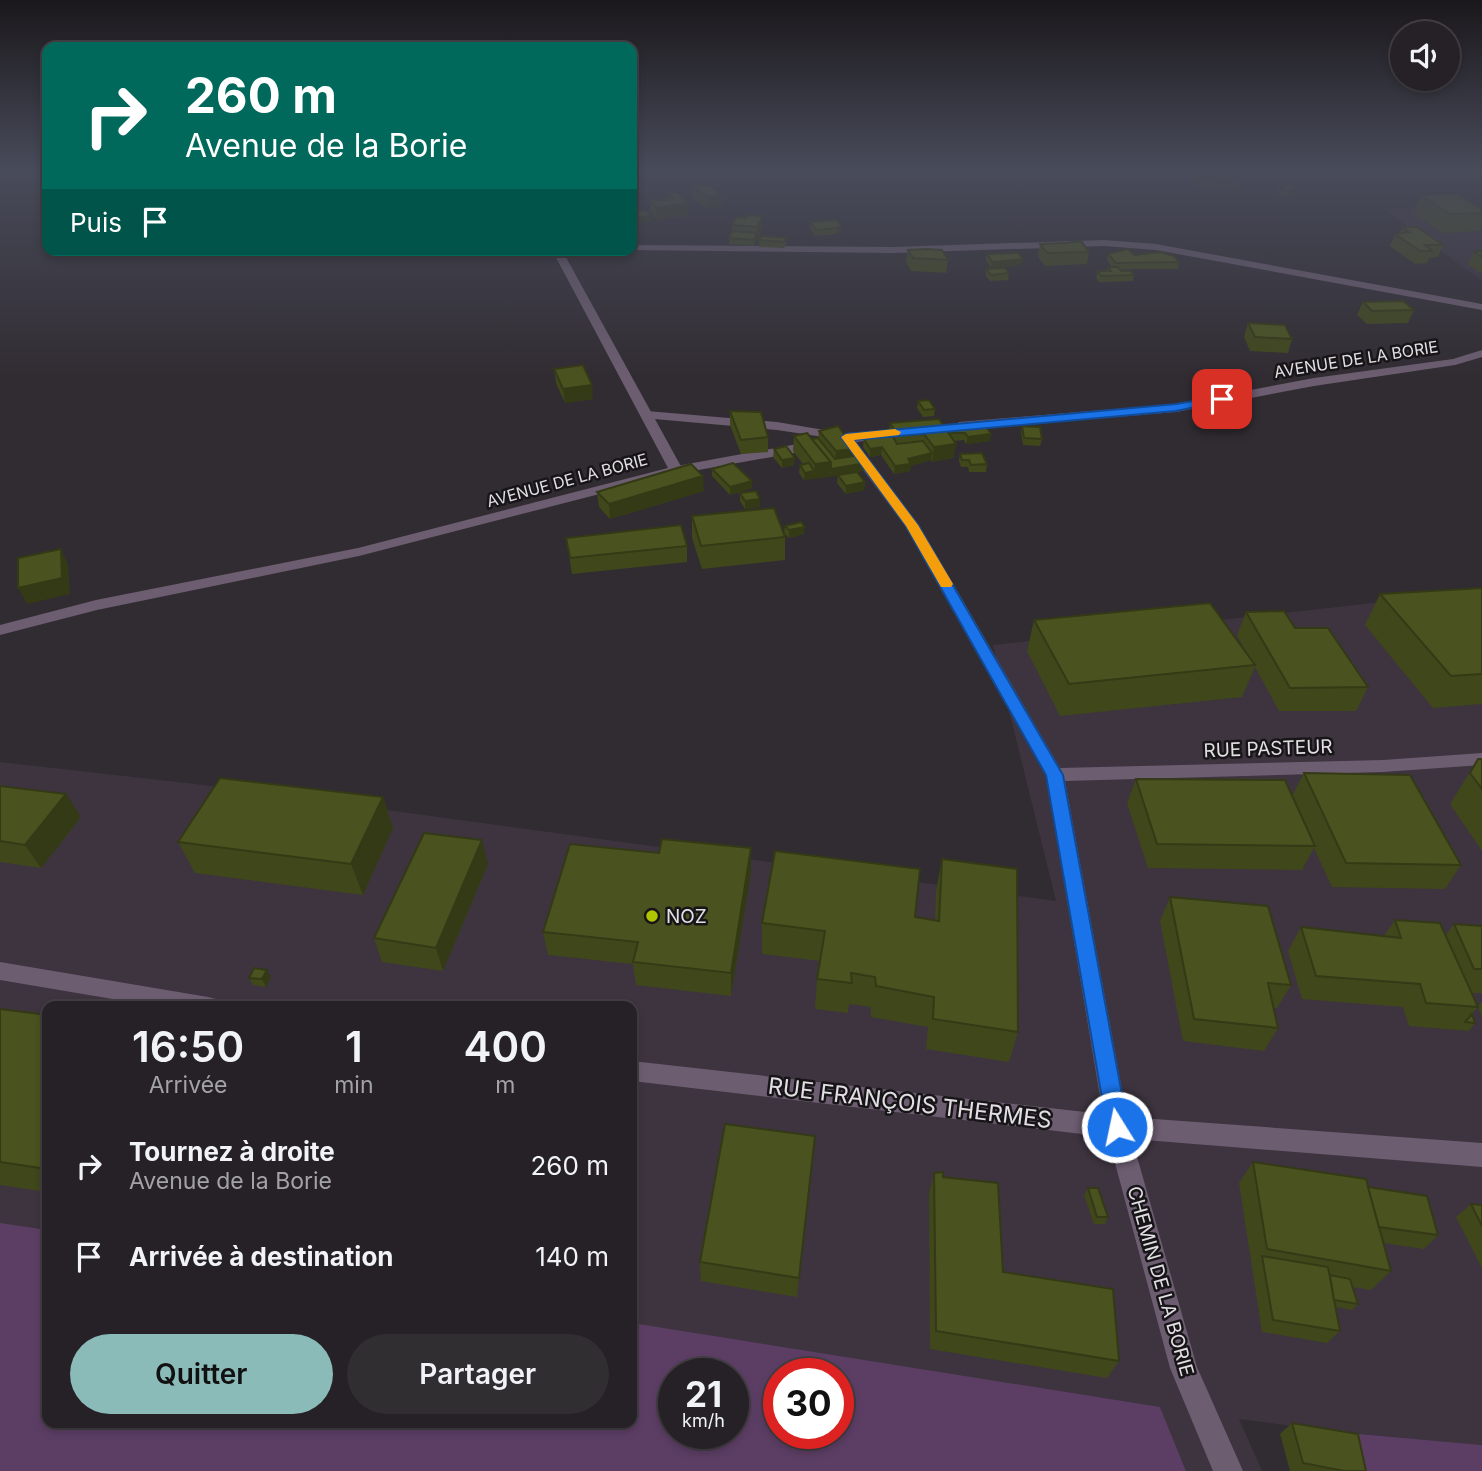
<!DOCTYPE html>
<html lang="fr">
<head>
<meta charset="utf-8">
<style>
  :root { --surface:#252126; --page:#312e32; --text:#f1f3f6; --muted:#a3a3a7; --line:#423e43; --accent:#8bbbb9 }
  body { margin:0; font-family:Inter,sans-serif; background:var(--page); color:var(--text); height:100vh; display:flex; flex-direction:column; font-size:26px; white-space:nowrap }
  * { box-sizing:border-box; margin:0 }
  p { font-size:23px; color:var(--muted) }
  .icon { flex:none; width:38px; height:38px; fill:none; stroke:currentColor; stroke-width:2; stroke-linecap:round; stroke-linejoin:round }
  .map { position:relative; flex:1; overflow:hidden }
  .side { position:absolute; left:42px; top:1001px; width:595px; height:427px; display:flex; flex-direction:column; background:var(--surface); border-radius:14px; box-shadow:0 4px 10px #0003,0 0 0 2px var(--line) }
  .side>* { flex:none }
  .hud { position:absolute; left:42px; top:42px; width:595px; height:214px; border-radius:14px; box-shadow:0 4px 10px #0003,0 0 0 2px var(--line); background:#00695c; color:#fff; overflow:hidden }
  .tools { position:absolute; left:1390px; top:21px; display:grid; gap:14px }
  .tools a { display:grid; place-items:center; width:70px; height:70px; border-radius:50%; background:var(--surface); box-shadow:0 4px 10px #0003,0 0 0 2px var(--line); font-size:35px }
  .speed { position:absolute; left:658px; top:1358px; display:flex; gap:14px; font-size:35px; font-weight:700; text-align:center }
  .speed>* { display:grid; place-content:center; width:91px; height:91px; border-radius:50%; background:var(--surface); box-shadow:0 4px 10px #0003,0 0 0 2px var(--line); line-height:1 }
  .speed small { font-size:18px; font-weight:400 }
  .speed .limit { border:10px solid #d22; background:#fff; color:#111 }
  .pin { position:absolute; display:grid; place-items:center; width:60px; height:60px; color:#fff; margin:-30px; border-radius:14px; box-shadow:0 4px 10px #0006 }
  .me { position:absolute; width:77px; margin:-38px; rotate:350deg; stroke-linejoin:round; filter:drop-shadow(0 0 5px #0008) }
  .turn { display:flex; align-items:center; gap:24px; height:147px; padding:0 28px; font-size:32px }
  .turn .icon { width:91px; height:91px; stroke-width:2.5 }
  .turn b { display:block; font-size:49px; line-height:60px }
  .then { display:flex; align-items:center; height:66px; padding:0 28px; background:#0003; gap:14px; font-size:26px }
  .eta { display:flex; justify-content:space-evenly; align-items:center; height:119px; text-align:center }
  .eta b { font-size:42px; font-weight:600; line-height:49px }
  .cta { display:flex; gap:14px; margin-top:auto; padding:14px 28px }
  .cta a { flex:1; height:80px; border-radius:42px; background:var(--accent); color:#111; font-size:28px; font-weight:600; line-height:80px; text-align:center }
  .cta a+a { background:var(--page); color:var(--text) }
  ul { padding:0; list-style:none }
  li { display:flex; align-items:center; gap:21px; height:91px; padding:0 28px }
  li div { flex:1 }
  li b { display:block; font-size:26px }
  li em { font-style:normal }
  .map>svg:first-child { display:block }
  .built { fill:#3d343f }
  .green { fill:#5c3e64; fill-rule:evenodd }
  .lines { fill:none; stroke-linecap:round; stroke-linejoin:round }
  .minor { fill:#6c5d70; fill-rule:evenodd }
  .tertiary { fill:#6c5d70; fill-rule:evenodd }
  .wall { fill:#40471b }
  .shaded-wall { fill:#343916 }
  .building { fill:#4a521f; stroke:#343916; stroke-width:2 }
  .route { fill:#1a73e8; stroke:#114b97; stroke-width:2 }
  .slow { fill:#f59e0b }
  .poi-dot { fill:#afc504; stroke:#171518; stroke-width:2.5 }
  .labels { text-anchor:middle; stroke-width:5; stroke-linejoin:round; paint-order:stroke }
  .far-street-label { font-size:16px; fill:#e2dfe3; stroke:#171518 }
  .street-label { font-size:19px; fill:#e2dfe3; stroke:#171518 }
  .poi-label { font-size:19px; fill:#e2dfe3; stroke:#171518; text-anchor:start }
  .near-street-label { font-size:23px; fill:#e2dfe3; stroke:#171518 }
</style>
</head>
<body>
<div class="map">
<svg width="1482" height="1471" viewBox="0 0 1482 1471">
  <rect width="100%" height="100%" fill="#312c32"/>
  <g class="built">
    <path d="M1482,204V281L1384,209Z"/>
    <path d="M1482,591V1445L1348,1433L1239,1419L1262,1471H1186L1160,1407L632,1331V1006H47V1248L0,1241V762L195,784L1056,901L993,645Z"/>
  </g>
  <g class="green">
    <path d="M0,1223L47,1230V1423H632V1323L1160,1407L1186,1471H0ZM674,1374H733V1433H674ZM779,1374H838V1433H779Z"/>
    <path d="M1348,1433L1482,1445V1471H1352Z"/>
  </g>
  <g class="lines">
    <g class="minor">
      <path d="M1482,350V357L1455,365L1314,386L1176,412L959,430L953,426L959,422L1176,404L1314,378L1453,359Z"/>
      <path d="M647,411L777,422L836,432L837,437L846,433L915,428V434L911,435L856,442L919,525L1060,768L1383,760L1482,753V765L1383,772L1065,781L1127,1117L1482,1143V1167L1132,1139L1197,1367L1243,1471H1213L1170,1368L1108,1137L632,1081V1061L1103,1114L1046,775L905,526L844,444L676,474L671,473V467L830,438L777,430L643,418V412Z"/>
      <path d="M0,962L208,997L216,999L219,1006H154L0,980Z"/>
    </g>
    <g class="tertiary">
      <path d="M1104,240L1156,244L1482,304V310L1156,250L1104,246L894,253L629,250L632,245L894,247Z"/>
      <path d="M552,250H562L683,470L681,473L359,556L97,610L0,635V625L96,600L358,548L668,468Z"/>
    </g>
  </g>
  <g class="wall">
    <path d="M1193,171H1233L1232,178L1242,179L1239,190L1229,188V187L1200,188L1191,181Z"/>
    <path d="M692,186L722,195V207L707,209L692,198Z"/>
    <path d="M1278,187L1300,188L1298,194L1286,197L1276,193Z"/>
    <path d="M668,193L689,203V215L657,220L651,212L650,200H665V198L669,197Z"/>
    <path d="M1421,195L1482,210V225L1479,231L1442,233L1413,213Z"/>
    <path d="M763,216V228L754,246L729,244V238L732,231V225L746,218Z"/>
    <path d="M837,220L841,232L836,234L815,236L810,228V222Z"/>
    <path d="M1402,227L1443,245L1438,257L1429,258L1427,263L1415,264L1390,246L1395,234L1400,233Z"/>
    <path d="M786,238V245L784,248L759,247V240Z"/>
    <path d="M1040,244L1089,252L1087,264L1045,266L1038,257Z"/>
    <path d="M908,250L948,260L946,273L911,271L906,262Z"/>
    <path d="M1482,251V274L1468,264L1474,252Z"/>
    <path d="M987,254L1022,265L991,268L986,260Z"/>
    <path d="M1108,254L1179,262L1178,269H1120L1121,271L1134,275L1133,281L1099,282L1096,278L1098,271H1107L1108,267H1112L1107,260Z"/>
    <path d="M986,269L1009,273L1008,280L990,281L986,276Z"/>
    <path d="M1363,302L1414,310L1408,323L1367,324L1357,315Z"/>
    <path d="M1248,323L1292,339L1288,353L1250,351L1244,337Z"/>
    <path d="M554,369L593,399L565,403L556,383Z"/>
    <path d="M918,401L935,409L934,416L923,417L917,408Z"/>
    <path d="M730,411L768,437V452L741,454L730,425Z"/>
    <path d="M890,423L944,426L990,441L966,444L964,440L954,441L956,444L953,458L932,462L931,460L911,466L910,471L894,474L881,455L870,457L863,447L864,439L889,436Z"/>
    <path d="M1022,426L1042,439L1040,446L1023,445L1021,433Z"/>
    <path d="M819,431L854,456L866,463L865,470L857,472L865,482L864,490L846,494L837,483L838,475L850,473L804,480L799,473L800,465L803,464L793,451L794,436L812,439L818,438Z"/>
    <path d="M774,449L794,465L782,468L773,457Z"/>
    <path d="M960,454L987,464L986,472H969L968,467H961L959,461Z"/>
    <path d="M712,469L752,481V488L730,495L712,476Z"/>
    <path d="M704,491L610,519L599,507L597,492Z"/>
    <path d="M740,493L760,499V507L745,509L740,501Z"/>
    <path d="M692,516L785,537V560L702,569L692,538Z"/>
    <path d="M785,526L804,534L789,538L784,533Z"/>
    <path d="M566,538L687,546V562L572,574Z"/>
    <path d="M1482,588V704L1433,708L1365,625L1380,594Z"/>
    <path d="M1246,612L1295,628L1368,687L1356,711H1279L1255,667L1242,697L1060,716L1027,651L1034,620L1249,657L1237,635Z"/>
    <path d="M1478,759H1482V851L1450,804Z"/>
    <path d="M1304,773L1461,865L1445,889L1332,887L1314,848L1302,870L1148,868L1127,803L1136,779L1292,796Z"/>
    <path d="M0,786L81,817L41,868L0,862Z"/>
    <path d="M383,797L393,828L363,895L195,873L178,842Z"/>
    <path d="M751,848V872L731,996L636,985L633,964L548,955L543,932L659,853Z"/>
    <path d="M942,859L1018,1032L1009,1062L926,1049L928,1027L871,1017V1007L849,1004L848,1013L815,1009L817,979L820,961L762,954V923L915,917L935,921L936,891Z"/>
    <path d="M488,864L443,971L382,962L374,938Z"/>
    <path d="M1170,897L1291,985L1277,1008H1273L1278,1028L1264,1051L1183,1041L1160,921Z"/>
    <path d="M1395,920L1446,935L1454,924L1482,926V993H1471L1478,1007L1482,1001V1017L1478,1007L1472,1014L1475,1023L1469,1031L1409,1026L1403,1007L1302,999L1288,951L1301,927L1384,936Z"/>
    <path d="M271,977L266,987L253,985L249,978Z"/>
    <path d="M0,1009L47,1015V1192L0,1185Z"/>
    <path d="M815,1136L797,1297L701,1281L700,1262Z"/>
    <path d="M1253,1162L1368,1187L1438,1235L1424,1249L1383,1243L1391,1271L1371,1290L1353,1287L1358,1304L1352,1310L1336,1307L1340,1331L1327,1343L1262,1332L1239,1183Z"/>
    <path d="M934,1173L943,1177L1003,1272L1119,1361L1107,1378L930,1349L929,1193Z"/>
    <path d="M1088,1188L1108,1217L1105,1224H1094L1084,1195Z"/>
    <path d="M1471,1204L1482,1205V1268L1456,1217Z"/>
    <path d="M1292,1423L1366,1471H1290L1280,1434Z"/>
  </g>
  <g class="shaded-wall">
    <path d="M1300,188L1298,194L1286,197L1288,191Z"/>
    <path d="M722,195V207L707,209V197Z"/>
    <path d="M689,203V215L657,220L656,208Z"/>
    <path d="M651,216L652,222L638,223V217Z"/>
    <path d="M763,216V228L757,240V227Z"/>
    <path d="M841,226V232L836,234L837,228Z"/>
    <path d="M757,233V240L754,246V240Z"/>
    <path d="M1023,259L1022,265L991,268L992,262Z"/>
    <path d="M592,385L593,399L565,403L563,389Z"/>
    <path d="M991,434L990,441L966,444L968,437Z"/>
    <path d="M956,444L953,458L932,462L934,447Z"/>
    <path d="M882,447L881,455L870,457V449Z"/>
    <path d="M855,449L854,463L835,466L836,451Z"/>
    <path d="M932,453L931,460L911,466L910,471L894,474L895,466L908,459Z"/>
    <path d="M795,458L794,465L782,468V460Z"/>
    <path d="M831,462L830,477L814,479L815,464Z"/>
    <path d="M866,463L865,470L830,477L831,469Z"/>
    <path d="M814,471V479L804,480L805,473Z"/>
    <path d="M703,476L704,491L610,519L609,504Z"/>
    <path d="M752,481V488L730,495V487Z"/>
    <path d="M865,482L864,490L846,494V486Z"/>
    <path d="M760,499V507L745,509V501Z"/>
    <path d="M805,527L804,534L789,538V530Z"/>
    <path d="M61,549L68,564L70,594L27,604L18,588Z"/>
    <path d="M66,794L81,817L41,868L25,845Z"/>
    <path d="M383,797L393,828L363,895L351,864Z"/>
    <path d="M482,840L488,864L443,971L436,948Z"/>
    <path d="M751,848V872L731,996V973Z"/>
    <path d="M267,970L271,977L266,987L262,979Z"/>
  </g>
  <g class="building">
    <path d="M1195,171H1233L1232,175L1203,177Z"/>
    <path d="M1231,178L1242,179L1241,184L1231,182Z"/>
    <path d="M710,184L722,195L707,197L692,186Z"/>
    <path d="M1290,184L1300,188L1288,191L1278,187Z"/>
    <path d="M677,192L689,203L656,208L650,200H667L665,198L672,197L668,193Z"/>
    <path d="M1457,194L1482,210V213L1450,214L1421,195Z"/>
    <path d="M645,210L651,216L638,217L636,211Z"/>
    <path d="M747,215L763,216L757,227L732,225L736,217L746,218Z"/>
    <path d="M837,220L841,226L837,228L816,230L810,222Z"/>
    <path d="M1402,227H1417L1443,245H1425L1432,251H1420L1395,234L1409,232Z"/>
    <path d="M732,231L757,233L754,240L729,238Z"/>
    <path d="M761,236L786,238L784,242L759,240Z"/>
    <path d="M1081,241L1089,252L1047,253L1040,244L1066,243Z"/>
    <path d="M926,249L942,250L948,260L913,258L908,250Z"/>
    <path d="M1128,249L1134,255L1161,252L1174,256L1179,262L1116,263L1108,254Z"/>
    <path d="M1482,251V257L1474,252Z"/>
    <path d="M1018,253L1023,259L992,262L987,254Z"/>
    <path d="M1108,267H1118L1121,271H1131L1134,275L1101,276L1098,271H1111Z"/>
    <path d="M1005,268L1009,273L991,275L986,269Z"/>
    <path d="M1403,301L1414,310L1372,311L1363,302Z"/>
    <path d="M1248,323L1285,325L1292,339L1255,337Z"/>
    <path d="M583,365L592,385L563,389L554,369Z"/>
    <path d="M929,400L935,409L924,410L918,401Z"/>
    <path d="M730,411L761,412L768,437L741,440Z"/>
    <path d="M939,419L956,444L934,447L924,434L898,436L890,423Z"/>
    <path d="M983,422L991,434L968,437L965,433H949L944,426Z"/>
    <path d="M838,426L855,449L836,451L819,431Z"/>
    <path d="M1022,426L1040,427L1042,439L1024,438Z"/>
    <path d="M807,433L831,462L815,464L794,436Z"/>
    <path d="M892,435L897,444L923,441L932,453L908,459L911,464L895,466L882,447L870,449L864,439Z"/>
    <path d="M818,438L835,459L860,455L866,463L831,469V462L812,439Z"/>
    <path d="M786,446L795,458L782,460L774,449Z"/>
    <path d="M982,453L987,464L971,465L969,460H962L960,454Z"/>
    <path d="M733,463L752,481L730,487L712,469Z"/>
    <path d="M809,463L814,471L805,473L800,465Z"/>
    <path d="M691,464L703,476L609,504L597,492Z"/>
    <path d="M857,472L865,482L846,486L838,475Z"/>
    <path d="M756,491L760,499L745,501L740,493Z"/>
    <path d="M774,508L785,537L701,546L692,516Z"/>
    <path d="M801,522L805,527L789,530L785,526Z"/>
    <path d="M681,525L687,546L570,558L566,538Z"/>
    <path d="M61,549L62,578L18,588V558Z"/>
    <path d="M1482,588V674L1451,676L1380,594Z"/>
    <path d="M1210,603L1255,665L1069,684L1034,620Z"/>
    <path d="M1284,611L1295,628H1328L1368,687L1290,688L1246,612Z"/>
    <path d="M1478,759H1482V789L1470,773Z"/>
    <path d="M1304,773L1410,775L1461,865L1346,863Z"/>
    <path d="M220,778L383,797L351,864L178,842Z"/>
    <path d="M1136,779L1285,780L1315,846L1157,844Z"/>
    <path d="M0,786L66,794L25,845L0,841Z"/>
    <path d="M424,833L482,840L436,948L374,938Z"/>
    <path d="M662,839L751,848L731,973L633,962L638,942L543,932L570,844L659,853Z"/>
    <path d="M775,851L920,869L915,917L939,921L942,859L1017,869L1018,1032L933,1019L934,997L876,986L875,977L851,973L852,983L817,979L825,931L762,923Z"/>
    <path d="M1170,897L1268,906L1291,985L1268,983L1278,1028L1194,1019Z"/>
    <path d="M1395,920L1440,923L1478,1007L1426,1003L1420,984L1316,976L1301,927L1401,938Z"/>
    <path d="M1454,924L1482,926V969H1474Z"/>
    <path d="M254,968L267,970L262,979L249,978Z"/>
    <path d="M0,1009L47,1015V1169L0,1162Z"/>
    <path d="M1472,1014L1475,1023L1465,1022Z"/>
    <path d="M725,1124L815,1136L799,1278L700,1262Z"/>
    <path d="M1253,1162L1366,1179L1391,1271L1267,1249Z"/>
    <path d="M943,1172V1177L998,1183L1003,1272L1113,1289L1119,1361L936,1331L934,1173Z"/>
    <path d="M1368,1187L1427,1196L1438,1235L1379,1227Z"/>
    <path d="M1088,1188H1098L1108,1217H1097Z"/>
    <path d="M1471,1204L1482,1205V1226Z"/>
    <path d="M1262,1256L1328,1267L1340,1331L1273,1320Z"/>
    <path d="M1330,1275L1350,1279L1358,1304L1334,1300Z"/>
    <path d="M1292,1423L1358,1434L1366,1471H1344L1303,1463Z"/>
  </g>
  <linearGradient id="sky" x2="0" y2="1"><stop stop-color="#1b181c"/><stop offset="0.45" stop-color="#484b5a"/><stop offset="1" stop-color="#484b5a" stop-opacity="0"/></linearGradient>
  <rect width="1482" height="377" fill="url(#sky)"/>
  <path class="route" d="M1222,396L1226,397V401L1176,411L854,440L918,525L1063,775L1128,1127L1125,1134L1117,1137L1110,1134L1107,1127L1046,775L906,526L841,437L846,434L1176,404Z"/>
  <path class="slow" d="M895,429L901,432L899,435L854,440L918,525L953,584L951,587H941L906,526L841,437L846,434Z"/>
  <circle class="poi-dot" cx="652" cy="916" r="7"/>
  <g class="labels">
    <g class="far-street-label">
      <text transform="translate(1356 359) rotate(-9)" y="6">AVENUE DE LA BORIE</text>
      <text transform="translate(567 480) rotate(-15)" y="6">AVENUE DE LA BORIE</text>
    </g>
    <g class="street-label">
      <text transform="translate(1268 748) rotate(-2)" y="7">RUE PASTEUR</text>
      <text transform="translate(1161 1281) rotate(74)" y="7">CHEMIN DE LA BORIE</text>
    </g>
    <g class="poi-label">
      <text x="666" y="923">NOZ</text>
    </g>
    <g class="near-street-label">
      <text transform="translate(910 1103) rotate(7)" y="8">RUE FRANÇOIS THERMES</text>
    </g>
  </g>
</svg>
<div class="tools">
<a><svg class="icon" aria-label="sound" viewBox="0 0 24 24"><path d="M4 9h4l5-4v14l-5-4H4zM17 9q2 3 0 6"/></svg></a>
</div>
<div class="speed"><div>21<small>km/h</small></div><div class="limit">30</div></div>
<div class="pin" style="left:1222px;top:399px;background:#d93025"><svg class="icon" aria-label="arrive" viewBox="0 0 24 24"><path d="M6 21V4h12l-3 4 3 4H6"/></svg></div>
<svg class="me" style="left:1117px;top:1127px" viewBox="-20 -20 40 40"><circle r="17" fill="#1a73e8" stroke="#fff" stroke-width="3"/><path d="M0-11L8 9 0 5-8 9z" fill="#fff"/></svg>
<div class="hud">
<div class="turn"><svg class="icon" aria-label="right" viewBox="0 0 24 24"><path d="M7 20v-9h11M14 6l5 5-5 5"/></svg><div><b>260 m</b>Avenue de la Borie</div></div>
<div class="then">Puis<svg class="icon" aria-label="arrive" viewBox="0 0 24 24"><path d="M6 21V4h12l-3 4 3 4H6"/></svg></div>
</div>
<section class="side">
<div class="eta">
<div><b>16:50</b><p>Arrivée</p></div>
<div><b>1</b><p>min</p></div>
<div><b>400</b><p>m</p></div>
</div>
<ul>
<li><svg class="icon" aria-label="right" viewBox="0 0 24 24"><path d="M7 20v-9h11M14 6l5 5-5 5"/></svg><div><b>Tournez à droite</b><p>Avenue de la Borie</p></div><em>260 m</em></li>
<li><svg class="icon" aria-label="arrive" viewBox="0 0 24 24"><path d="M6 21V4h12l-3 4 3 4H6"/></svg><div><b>Arrivée à destination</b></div><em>140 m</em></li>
</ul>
<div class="cta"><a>Quitter</a><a>Partager</a></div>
</section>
</div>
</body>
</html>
